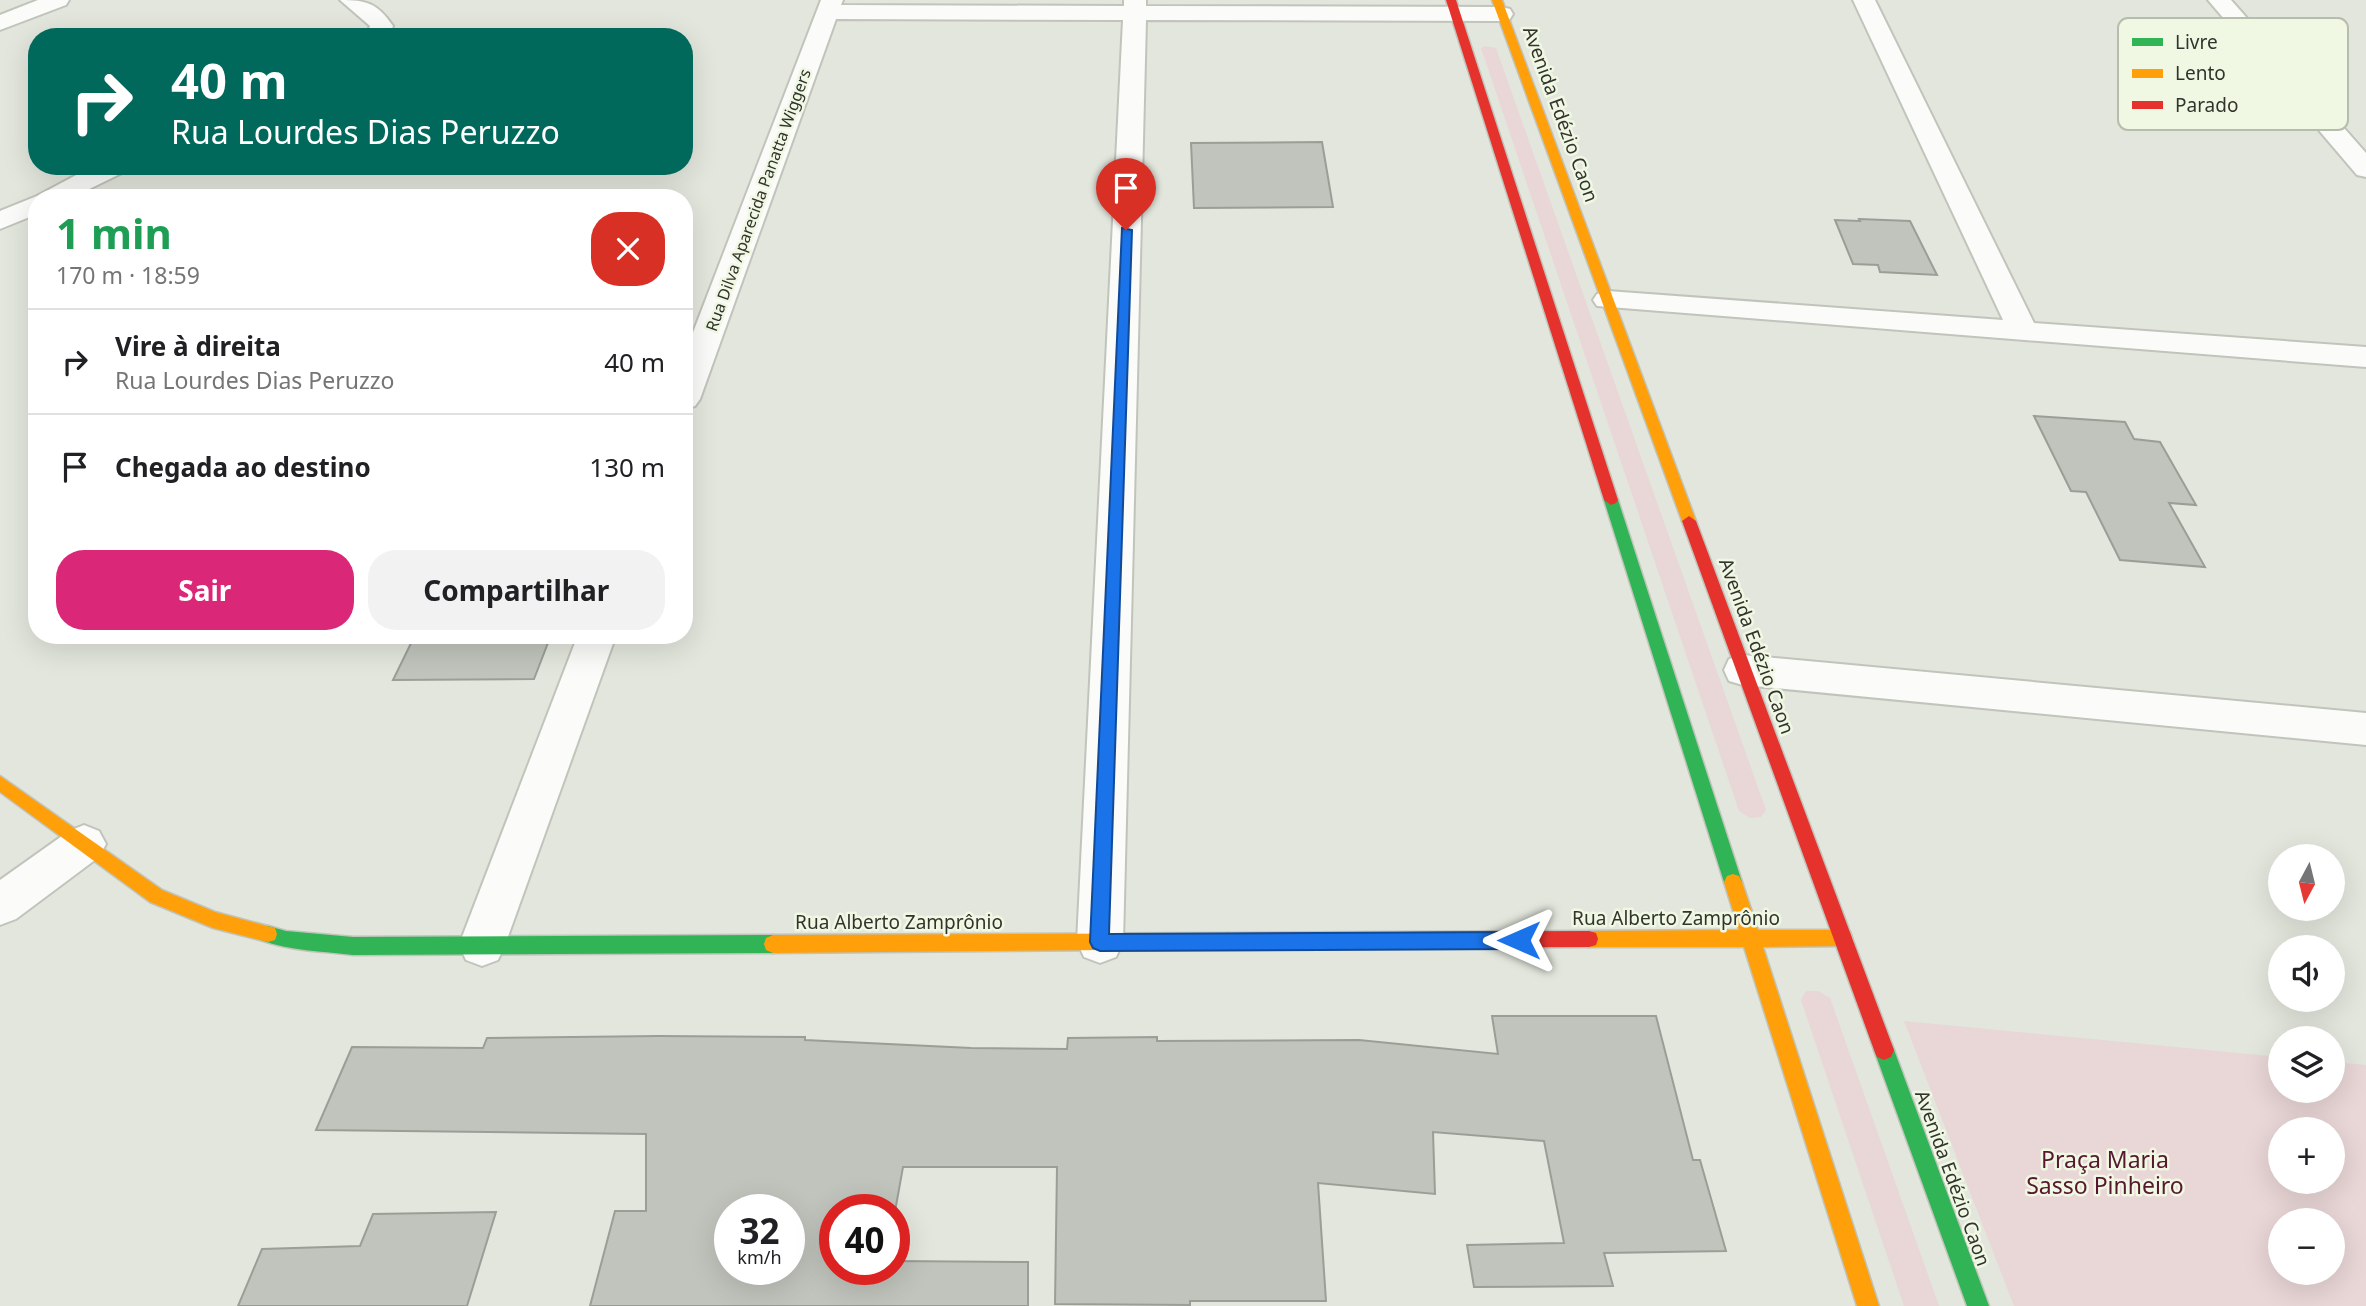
<!DOCTYPE html>
<html lang="pt">
<head>
<meta charset="utf-8">
<style>
  :root { --surface:#fff; --page:#f2f2f2; --text:#202124; --muted:#757577; --line:#e0e0e0; --accent:#db2777 }
  body { margin:0; font-family:"Noto Sans",sans-serif; background:var(--page); color:var(--text); height:100vh; display:flex; flex-direction:column; font-size:26px; white-space:nowrap }
  * { box-sizing:border-box; margin:0 }
  p { font-size:23px; color:var(--muted) }
  .icon { flex:none; width:38px; height:38px; fill:none; stroke:currentColor; stroke-width:2; stroke-linecap:round; stroke-linejoin:round }
  .map { position:relative; flex:1; overflow:hidden }
  .side { position:absolute; left:28px; top:189px; width:665px; height:455px; display:flex; flex-direction:column; background:var(--surface); border-radius:28px; box-shadow:0 7px 28px #0002 }
  .side>* { flex:none }
  .banner { position:absolute; left:28px; top:28px; width:665px; height:147px; border-radius:28px; box-shadow:0 7px 28px #0002; background:#00695c; color:#fff; overflow:hidden }
  .needle { width:46px; rotate:187deg }
  .fabs { position:absolute; left:2268px; top:844px; display:grid; gap:14px }
  .fabs a { display:grid; place-items:center; width:77px; height:77px; border-radius:50%; background:var(--surface); box-shadow:0 7px 28px #0002; font-size:35px }
  .speed { position:absolute; left:714px; top:1194px; display:flex; gap:14px; font-size:35px; font-weight:700; text-align:center }
  .speed>* { display:grid; place-content:center; width:91px; height:91px; border-radius:50%; background:var(--surface); box-shadow:0 7px 28px #0002; line-height:1 }
  .speed small { font-size:18px; font-weight:400 }
  .speed .limit { border:10px solid #d22; background:#fff; color:#111 }
  .pin { position:absolute; display:grid; place-items:center; width:60px; height:60px; color:#fff; margin:-72px -30px; border-radius:50% 50% 50% 0; rotate:-45deg; box-shadow:0 0 7px #0007 }
  .pin .icon { rotate:45deg }
  .me { position:absolute; width:77px; margin:-38px; rotate:270deg; stroke-linejoin:round; filter:drop-shadow(0 0 5px #0008) }
  .turn { display:flex; align-items:center; gap:24px; height:147px; padding:0 28px; font-size:32px }
  .turn .icon { width:91px; height:91px; stroke-width:2.5 }
  .turn b { display:block; font-size:49px; line-height:60px }
  .round { display:grid; place-items:center; flex:none; width:74px; height:74px; border-radius:28px; background:var(--page) }
  .headline { display:flex; align-items:center; justify-content:space-between; height:119px; padding:0 28px }
  h1 { font-size:42px; font-weight:700; line-height:52px; color:#1e9e55 }
  .button { display:flex; gap:14px; margin-top:auto; padding:14px 28px }
  .button a { flex:1; height:80px; border-radius:28px; background:var(--accent); color:#fff; font-size:28px; font-weight:700; line-height:80px; text-align:center }
  .button a+a { background:var(--page); color:var(--text) }
  ul { padding:0; list-style:none }
  li { display:flex; align-items:center; gap:21px; height:105px; padding:0 28px; border-top:2px solid var(--line) }
  li div { flex:1 }
  li b { display:block; font-size:26px }
  li em { font-style:normal }
  .map>svg:first-child { display:block }
  .green { fill:#e9d6d6; fill-rule:evenodd }
  .building { fill:#c0c4bc; stroke:#9b9e97; stroke-width:2; fill-rule:evenodd }
  .lines { fill:none; stroke-linecap:round; stroke-linejoin:round }
  .street-casing { stroke:#c0c4bb; stroke-width:4 }
  .fast-casing { stroke:#c0c4bb; stroke-width:3 }
  .slow-casing { stroke:#c0c4bb; stroke-width:3 }
  .jam-casing { stroke:#c0c4bb; stroke-width:3 }
  .street { fill:#fbfbfa; fill-rule:evenodd }
  .fast { fill:#30b455; fill-rule:evenodd }
  .slow { fill:#ff9f0a; fill-rule:evenodd }
  .jam { fill:#e5322d; fill-rule:evenodd }
  .route { fill:#1a73e8; stroke:#114b97; stroke-width:2 }
  .labels { text-anchor:middle; stroke-width:5; stroke-linejoin:round; paint-order:stroke }
  .far-street-label { font-size:16px; fill:#31342d; stroke:#f0f8e4 }
  .street-label { font-size:19px; fill:#31342d; stroke:#f0f8e4 }
  .near-park-label { font-size:23px; fill:#57172f; stroke:#f0f8e4 }
  .key { fill:#f0f8e4; stroke:#b7bdad; stroke-width:2 }
  .key-label { font-size:19px; fill:#31342d }
</style>
</head>
<body>
<div class="map">
<svg width="2366" height="1306" viewBox="0 0 2366 1306">
  <rect width="100%" height="100%" fill="#e2e6dc"/>
  <g class="green">
    <path d="M1485,46L1496,48L1766,810L1761,817L1750,818L1739,811L1481,48Z"/>
    <path d="M1806,991H1818L1830,998L1939,1306H1904L1801,1000Z"/>
    <path d="M1904,1021L2280,1057V1090H2333V1062L2366,1065V1306H2014ZM2280,1129H2333V1181H2280ZM2280,1220H2333V1272H2280Z"/>
  </g>
  <g class="building">
    <path d="M1322,142L1333,207L1194,208L1191,143Z"/>
    <path d="M1859,219L1910,221L1937,275L1880,272L1878,265L1853,264L1835,220L1860,221Z"/>
    <path d="M2034,416L2125,422L2134,439L2160,442L2196,505L2169,503L2205,567L2120,560L2086,492L2071,491Z"/>
    <path d="M415,635H551L534,679L393,680Z"/>
    <path d="M1492,1016H1656L1693,1160H1700L1726,1251L1604,1253L1613,1286L1474,1287L1467,1245L1564,1243L1544,1141L1433,1132L1435,1194L1318,1183L1326,1301H1190V1305L1055,1304L1057,1167H903L894,1217V1209H835V1269H894V1261L1028,1262V1306H590L615,1211H646V1134L316,1130L352,1047L483,1048L487,1038L658,1036L805,1037V1040L971,1048L1067,1049L1068,1038L1157,1037V1041L1359,1040L1498,1054ZM730,1209H789V1269H730Z"/>
    <path d="M496,1212L467,1306H238L262,1249L360,1246L373,1214Z"/>
  </g>
  <g class="lines">
    <g class="street-casing">
      <g id="street">
        <path d="M38,0H69L66,5L0,30V15Z"/>
        <path d="M340,0C367,0 377,3 393,26L389,37H365L370,26Z"/>
        <path d="M821,0H843L841,5L1124,6V0H1146V6L1502,7L1510,9L1513,14L1510,19L1502,21L1146,20L1123,942L1116,957L1100,963L1084,957L1077,942L1123,20L836,19L700,399L695,406L684,409V356Z"/>
        <path d="M1853,0H1875L2034,323L2366,347V367L1597,306L1593,300L1597,294L1608,291L2003,320Z"/>
        <path d="M2208,0H2231L2366,153V177L2357,175Z"/>
        <path d="M93,166H128L124,172L71,198H37V214L0,229V211L37,196Z"/>
        <path d="M578,635H616L505,945L498,960L482,966L466,960L459,945Z"/>
        <path d="M1743,655L2366,713V745L1743,685L1729,681L1724,670L1729,659Z"/>
        <path d="M84,825L99,831L106,844L99,857L16,919L0,925V880L69,831Z"/>
      </g>
    </g>
    <g class="fast-casing">
      <g id="fast">
        <path d="M1611,495L1618,500L1742,882L1739,888L1733,890L1727,888L1724,882L1604,500Z"/>
        <path d="M268,926L286,931L353,937L773,935L780,938L782,944L780,950L773,953L353,955C322,951 290,951 261,940L259,934L261,928Z"/>
        <path d="M1884,1040L1891,1043L1894,1050L1989,1306H1967L1874,1050L1877,1043Z"/>
      </g>
    </g>
    <g class="slow-casing">
      <g id="slow">
        <path d="M1492,0H1502L1696,521L1694,525L1689,526L1682,521Z"/>
        <path d="M0,776L162,890L215,912L275,928L277,934L275,940L268,942L213,928L150,902L0,792Z"/>
        <path d="M1733,874L1739,876L1742,882L1758,930H1843L1850,932L1852,938L1850,944L1843,946L1763,947L1879,1306H1857L1744,947H1589L1582,945L1580,939L1582,933L1589,931L1739,930L1724,882L1727,876Z"/>
        <path d="M1228,933L1235,935L1237,941L1235,947L1228,949L773,953L766,950L764,944L766,938L773,935Z"/>
      </g>
    </g>
    <g class="jam-casing">
      <g id="jam">
        <path d="M1446,0H1456L1618,500L1616,503L1611,505L1604,500Z"/>
        <path d="M1689,516L1696,521L1894,1050L1891,1057L1884,1060L1877,1057L1874,1050L1682,521Z"/>
        <path d="M1589,931L1596,933L1598,939L1596,945L1589,947L1228,949L1221,947L1219,941L1221,935L1228,933Z"/>
      </g>
    </g>
    <use href="#street" class="street"/>
    <use href="#fast" class="fast"/>
    <use href="#slow" class="slow"/>
    <use href="#jam" class="jam"/>
  </g>
  <path class="route" d="M1122,228L1132,230L1109,934L1519,932L1526,934L1529,940L1526,946L1519,949L1100,951L1093,948L1090,942Z"/>
  <g class="labels">
    <g class="far-street-label">
      <text transform="translate(758 200) rotate(-70)" y="6">Rua Dilva Aparecida Panatta Wiggers</text>
    </g>
    <g class="street-label">
      <text transform="translate(1561 114) rotate(70)" y="7">Avenida Edézio Caon</text>
      <text transform="translate(1757 646) rotate(70)" y="7">Avenida Edézio Caon</text>
      <text x="1676" y="925">Rua Alberto Zamprônio</text>
      <text x="899" y="929">Rua Alberto Zamprônio</text>
      <text transform="translate(1953 1178) rotate(70)" y="7">Avenida Edézio Caon</text>
    </g>
    <g class="near-park-label">
      <text x="2105" y="1168">Praça Maria<tspan x="2105" dy="26">Sasso Pinheiro</tspan></text>
    </g>
  </g>
  <rect x="2118" y="18" width="230" height="112" rx="10" class="key"/>
  <rect x="2132" y="38" width="31" height="8" fill="#30b455"/>
  <rect x="2132" y="69" width="31" height="9" fill="#ff9f0a"/>
  <rect x="2132" y="101" width="31" height="8" fill="#e5322d"/>
  <g class="key-label">
    <text x="2175" y="49">Livre</text>
    <text x="2175" y="80">Lento</text>
    <text x="2175" y="112">Parado</text>
  </g>
</svg>
<div class="fabs">
<a><svg class="needle" viewBox="-14 -14 28 28"><path d="M0-13l5 13h-10z" fill="#e53935"/><path d="M0 13l5-13h-10z" fill="#757577"/></svg></a>
<a><svg class="icon" aria-label="sound" viewBox="0 0 24 24"><path d="M4 9h4l5-4v14l-5-4H4zM17 9q2 3 0 6"/></svg></a>
<a><svg class="icon" aria-label="layers" viewBox="0 0 24 24"><path d="M12 4l9 5-9 5-9-5zM3 14l9 5 9-5"/></svg></a>
<a>+</a>
<a>−</a>
</div>
<div class="speed"><div>32<small>km/h</small></div><div class="limit">40</div></div>
<div class="pin" style="left:1126px;top:230px;background:#d93025"><svg class="icon" aria-label="arrive" viewBox="0 0 24 24"><path d="M6 21V4h12l-3 4 3 4H6"/></svg></div>
<svg class="me" style="left:1519px;top:940px" viewBox="-20 -20 40 40"><path d="M0-17L14 15 0 8-14 15z" fill="#1a73e8" stroke="#fff" stroke-width="4"/></svg>
<div class="banner">
<div class="turn"><svg class="icon" aria-label="right" viewBox="0 0 24 24"><path d="M7 20v-9h11M14 6l5 5-5 5"/></svg><div><b>40 m</b>Rua Lourdes Dias Peruzzo</div></div>
</div>
<section class="side">
<div class="headline"><div><h1>1 min</h1><p>170 m · 18:59</p></div><a class="round" style="background:#d93025;color:#fff"><svg class="icon" aria-label="close" viewBox="0 0 24 24"><path d="M6 6l12 12M18 6L6 18"/></svg></a></div>
<ul>
<li><svg class="icon" aria-label="right" viewBox="0 0 24 24"><path d="M7 20v-9h11M14 6l5 5-5 5"/></svg><div><b>Vire à direita</b><p>Rua Lourdes Dias Peruzzo</p></div><em>40 m</em></li>
<li><svg class="icon" aria-label="arrive" viewBox="0 0 24 24"><path d="M6 21V4h12l-3 4 3 4H6"/></svg><div><b>Chegada ao destino</b></div><em>130 m</em></li>
</ul>
<div class="button"><a>Sair</a><a>Compartilhar</a></div>
</section>
</div>
</body>
</html>
